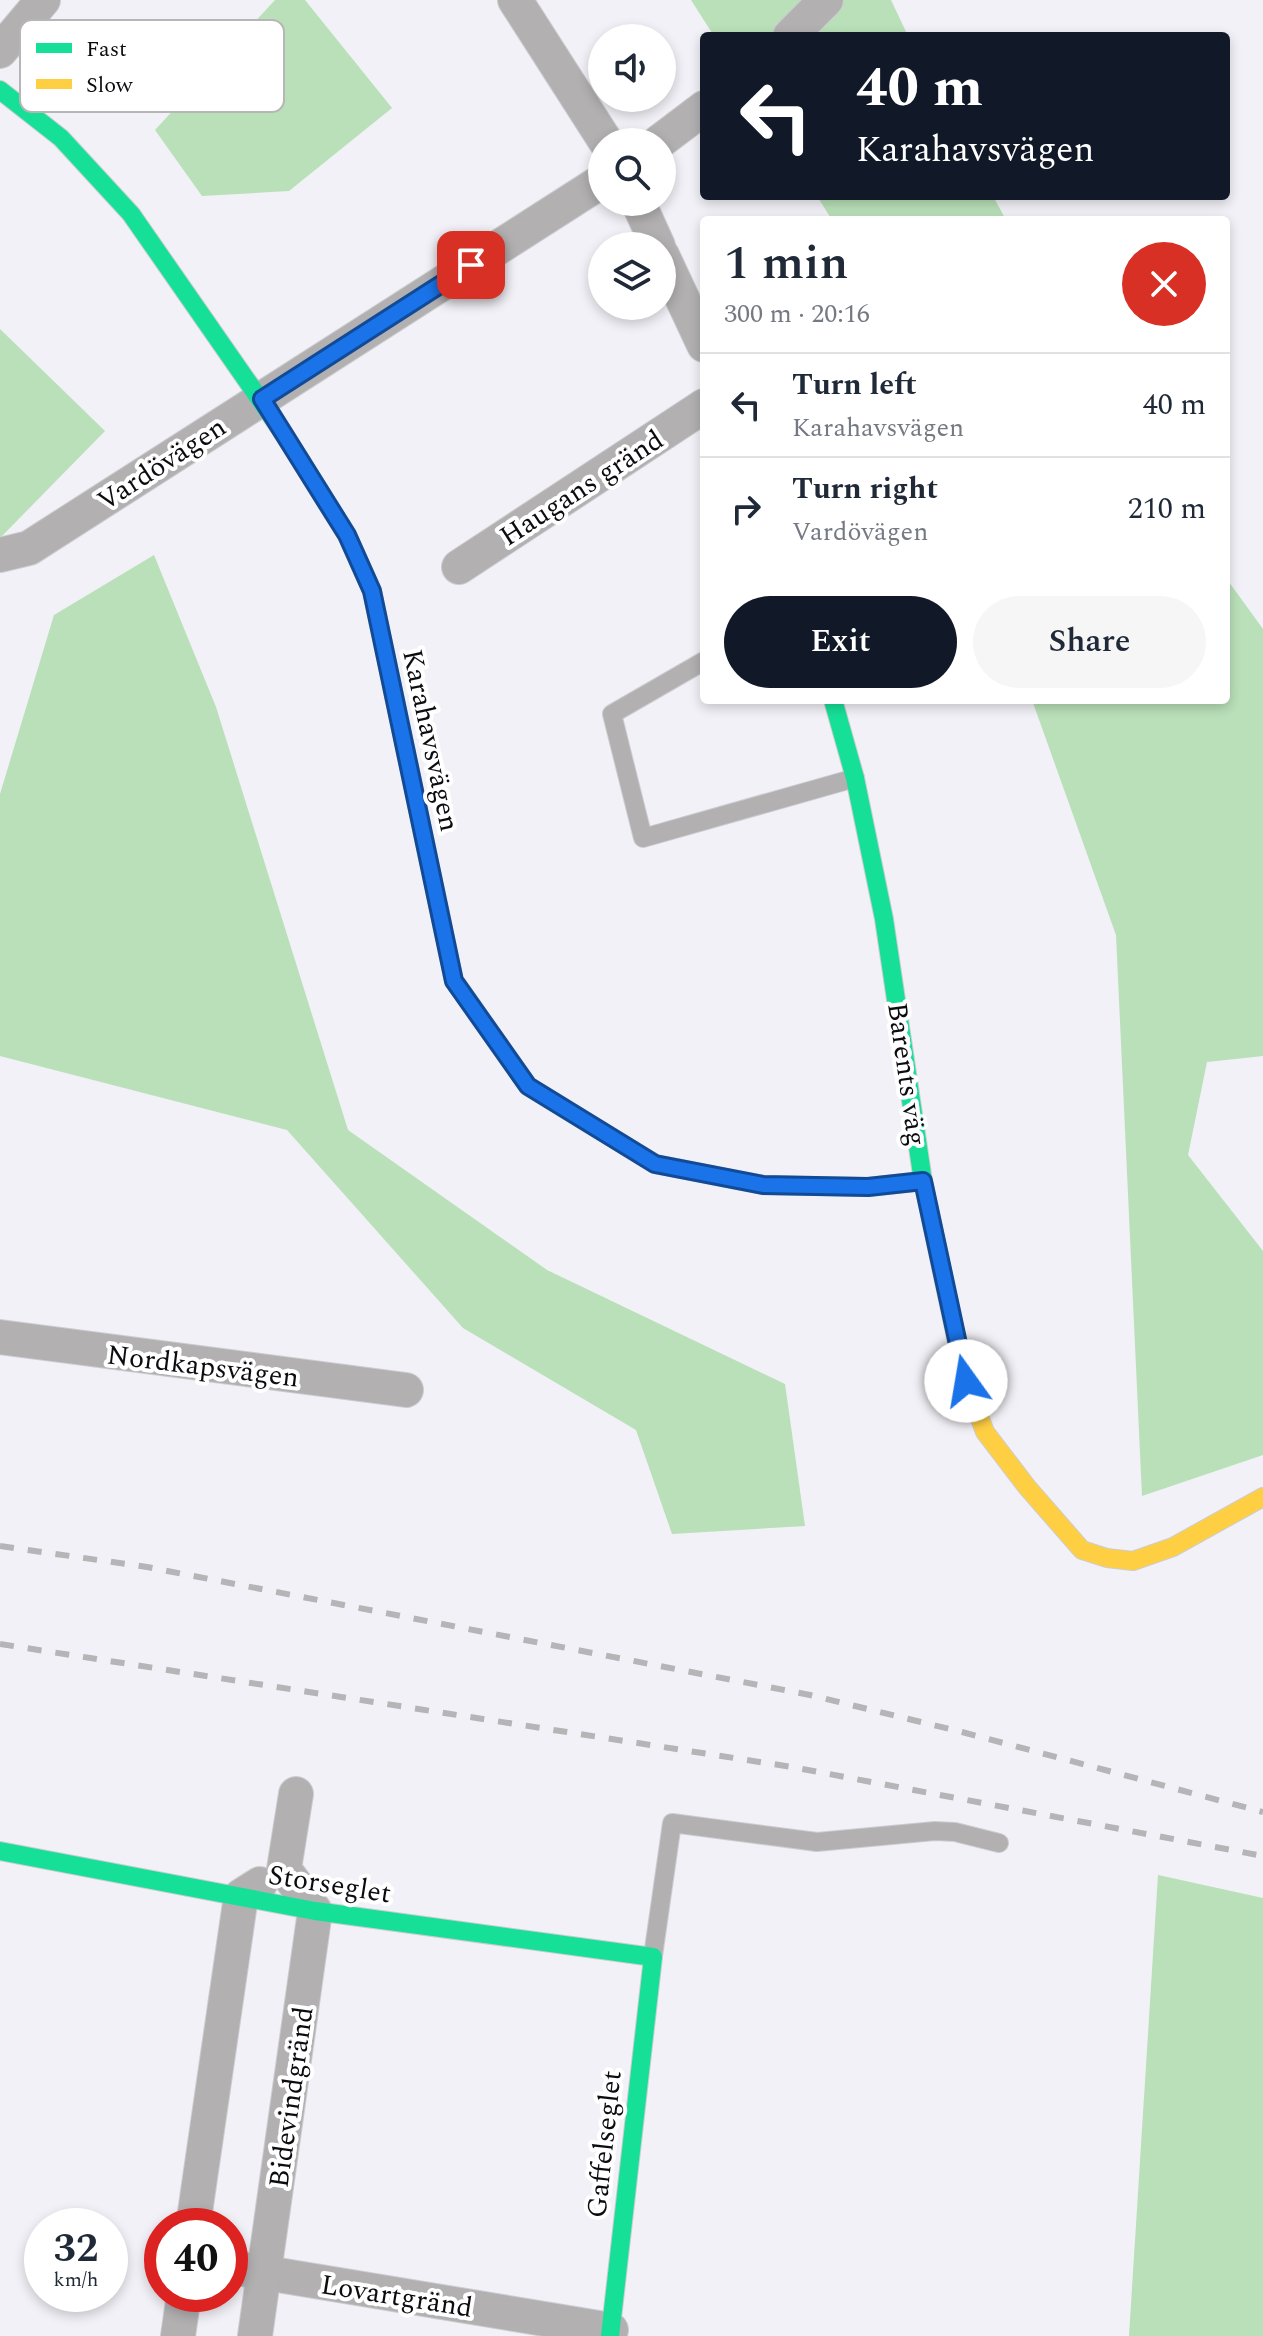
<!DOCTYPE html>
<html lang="en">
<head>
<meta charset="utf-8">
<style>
  :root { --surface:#fff; --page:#f6f6f7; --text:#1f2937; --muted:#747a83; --line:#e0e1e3; --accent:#111827 }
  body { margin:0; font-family:Spectral,serif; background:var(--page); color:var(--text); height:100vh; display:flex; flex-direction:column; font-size:30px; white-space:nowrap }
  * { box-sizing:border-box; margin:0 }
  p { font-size:26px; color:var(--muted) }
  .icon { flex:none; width:44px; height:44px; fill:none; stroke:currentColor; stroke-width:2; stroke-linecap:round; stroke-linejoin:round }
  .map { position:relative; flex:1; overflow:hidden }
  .drawer { position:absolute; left:700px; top:216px; width:530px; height:488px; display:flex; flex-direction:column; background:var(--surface); border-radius:8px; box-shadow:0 4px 12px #0003 }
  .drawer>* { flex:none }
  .banner { position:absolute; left:700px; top:32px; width:530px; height:168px; border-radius:8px; box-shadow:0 4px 12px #0003; background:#111827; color:#fff; overflow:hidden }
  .fabs { position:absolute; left:588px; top:24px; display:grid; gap:16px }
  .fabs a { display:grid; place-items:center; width:88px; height:88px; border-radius:50%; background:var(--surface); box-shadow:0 4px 12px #0003; font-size:40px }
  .speed { position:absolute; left:24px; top:2208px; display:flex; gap:16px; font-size:40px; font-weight:700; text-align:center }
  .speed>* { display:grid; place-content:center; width:104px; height:104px; border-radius:50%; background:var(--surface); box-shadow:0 4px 12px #0003; line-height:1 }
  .speed small { font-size:20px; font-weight:400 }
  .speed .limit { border:12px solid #d22; background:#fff; color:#111 }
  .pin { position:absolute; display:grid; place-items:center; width:68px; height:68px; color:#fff; margin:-34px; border-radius:16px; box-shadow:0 4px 12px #0006 }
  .me { position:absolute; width:88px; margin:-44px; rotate:347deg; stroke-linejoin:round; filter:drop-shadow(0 0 6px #0008) }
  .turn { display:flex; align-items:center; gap:28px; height:168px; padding:0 24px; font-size:36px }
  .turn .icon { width:104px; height:104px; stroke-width:2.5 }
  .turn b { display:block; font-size:56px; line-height:68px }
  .round { display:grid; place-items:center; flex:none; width:84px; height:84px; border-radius:42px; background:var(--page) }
  .headline { display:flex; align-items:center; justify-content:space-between; height:136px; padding:0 24px }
  h1 { font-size:48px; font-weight:600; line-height:60px }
  .cta { display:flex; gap:16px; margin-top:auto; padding:16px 24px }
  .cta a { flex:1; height:92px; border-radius:48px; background:var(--accent); color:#fff; font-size:32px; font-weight:600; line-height:92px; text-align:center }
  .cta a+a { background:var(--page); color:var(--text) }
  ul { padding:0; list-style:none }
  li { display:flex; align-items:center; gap:24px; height:104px; padding:0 24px; border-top:2px solid var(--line) }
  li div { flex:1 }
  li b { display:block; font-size:30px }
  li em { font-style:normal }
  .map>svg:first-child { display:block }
  .forest { fill:#b9e0b8 }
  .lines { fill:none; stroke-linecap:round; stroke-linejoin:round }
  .lane-casing { stroke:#cdcdd1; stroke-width:20 }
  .street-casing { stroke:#cdcdd1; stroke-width:36 }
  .fast-casing { stroke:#cdcdd1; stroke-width:20 }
  .slow-casing { stroke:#cdcdd1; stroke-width:20 }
  .lane { stroke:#b2b0b1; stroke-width:18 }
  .street { stroke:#b2b0b1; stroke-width:34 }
  .fast { stroke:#16e098; stroke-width:18 }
  .slow { stroke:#ffcf43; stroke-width:18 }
  .rail { stroke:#b5b4b6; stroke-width:6; stroke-dasharray:14 14; stroke-linecap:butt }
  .route-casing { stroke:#114b97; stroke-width:20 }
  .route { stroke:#1a73e8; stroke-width:14 }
  .labels { text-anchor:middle; stroke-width:8; stroke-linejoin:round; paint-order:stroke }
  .street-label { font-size:28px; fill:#0c0c10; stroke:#fff }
  .key { fill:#fff; stroke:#b6b6b7; stroke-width:2 }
  .key-label { font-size:22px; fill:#0c0c10 }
</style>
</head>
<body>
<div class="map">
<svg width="1263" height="2336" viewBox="0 0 1263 2336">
  <rect width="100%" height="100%" fill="#f1f1f7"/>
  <g class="forest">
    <path d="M275,0H305L392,108L289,191L202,196L155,130Z"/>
    <path d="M691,0H891L908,36H714Z"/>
    <path d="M817,196H993L1006,220H832Z"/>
    <path d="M0,329L105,431L0,538Z"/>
    <path d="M154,555L216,707L348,1130L547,1270L785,1384L805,1526L672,1534L636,1430L463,1328L287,1130L0,1056V794L54,615Z"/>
    <path d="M1226,578L1263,629V1056L1207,1062L1188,1155L1263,1251V1455L1142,1496L1116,935L1032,700H1226Z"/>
    <path d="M1158,1875L1263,1898V2336H1129Z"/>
  </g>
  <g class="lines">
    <g class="lane-casing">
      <g id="lane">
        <path d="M704,661L612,714L643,838L855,778"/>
        <path d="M653,1956L672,1823L817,1842L935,1831L955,1832L999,1843"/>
      </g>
    </g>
    <g class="street-casing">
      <g id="street">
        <path d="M515,0L606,142"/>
        <path d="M790,36L826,0"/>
        <path d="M0,51L43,0"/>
        <path d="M659,142L704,108"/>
        <path d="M638,202L658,246"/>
        <path d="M662,255L704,345"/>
        <path d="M0,555L29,548L602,181"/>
        <path d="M459,567L704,406"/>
        <path d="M0,1337L406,1390"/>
        <path d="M193,2226L241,1896L260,1884"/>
        <path d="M230,2267L611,2330"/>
        <path d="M178,2336L184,2294"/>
        <path d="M255,2336L315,1911L284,1869L296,1794"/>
      </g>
    </g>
    <g class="fast-casing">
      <g id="fast">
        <path d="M0,90L61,138L131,214L284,434L333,513"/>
        <path d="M833,700L855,778L884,919L923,1181L958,1347"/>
        <path d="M458,986L528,1086L655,1164L763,1185L868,1187L923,1181"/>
        <path d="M0,1851L315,1911L653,1957L610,2336"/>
      </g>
    </g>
    <g class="slow-casing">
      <g id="slow">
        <path d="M333,513L347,535L372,591L454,981L458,986"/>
        <path d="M958,1347L966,1381L985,1432L1027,1487L1082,1550L1107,1558L1133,1561L1173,1547L1263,1497"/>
      </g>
    </g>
    <use href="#lane" class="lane"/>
    <use href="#street" class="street"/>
    <use href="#fast" class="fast"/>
    <use href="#slow" class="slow"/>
    <g class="rail">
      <path d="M0,1546L147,1567L810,1695L962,1732L1263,1812"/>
      <path d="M0,1644L792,1767L1263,1856"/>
    </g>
  </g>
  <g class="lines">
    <g class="route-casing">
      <path id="route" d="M471,265L262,399L347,535L372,591L454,981L528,1086L655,1164L763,1185L868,1187L923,1181L966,1381"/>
    </g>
    <use href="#route" class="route"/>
  </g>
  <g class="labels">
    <g class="street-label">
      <text transform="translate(161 463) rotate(-33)" y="10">Vardövägen</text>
      <text transform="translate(581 487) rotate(-33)" y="10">Haugans gränd</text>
      <text transform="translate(432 740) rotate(78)" y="10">Karahavsvägen</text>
      <text transform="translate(908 1074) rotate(82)" y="10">Barents väg</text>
      <text transform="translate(203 1365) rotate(7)" y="10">Nordkapsvägen</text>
      <text transform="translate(330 1883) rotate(9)" y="10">Storseglet</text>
      <text transform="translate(290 2097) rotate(-82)" y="10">Bidevindgränd</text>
      <text transform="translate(603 2144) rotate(-84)" y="10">Gaffelseglet</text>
      <text transform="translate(397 2295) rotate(9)" y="10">Lovartgränd</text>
    </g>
  </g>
  <rect x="20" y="20" width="264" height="92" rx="12" class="key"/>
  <rect x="36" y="43" width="36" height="10" fill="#16e098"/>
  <rect x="36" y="79" width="36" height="10" fill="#ffcf43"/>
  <g class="key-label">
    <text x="86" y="56">Fast</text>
    <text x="86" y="92">Slow</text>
  </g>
</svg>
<div class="fabs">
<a><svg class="icon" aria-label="sound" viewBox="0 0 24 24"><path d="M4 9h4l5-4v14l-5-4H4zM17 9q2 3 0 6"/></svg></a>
<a><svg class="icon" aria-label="search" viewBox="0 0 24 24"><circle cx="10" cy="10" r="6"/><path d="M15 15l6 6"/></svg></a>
<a><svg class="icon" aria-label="layers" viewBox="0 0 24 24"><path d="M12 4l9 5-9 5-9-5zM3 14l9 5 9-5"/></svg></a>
</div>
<div class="speed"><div>32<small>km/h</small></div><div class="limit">40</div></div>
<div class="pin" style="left:471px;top:265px;background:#d93025"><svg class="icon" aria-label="arrive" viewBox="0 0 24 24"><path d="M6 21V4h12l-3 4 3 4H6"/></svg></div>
<svg class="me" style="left:966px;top:1381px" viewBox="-20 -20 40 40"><circle r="19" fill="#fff"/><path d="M0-13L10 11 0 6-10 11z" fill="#1a73e8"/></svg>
<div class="banner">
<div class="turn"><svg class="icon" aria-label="left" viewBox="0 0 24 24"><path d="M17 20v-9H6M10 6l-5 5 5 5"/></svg><div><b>40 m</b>Karahavsvägen</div></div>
</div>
<section class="drawer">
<div class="headline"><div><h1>1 min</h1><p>300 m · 20:16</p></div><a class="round" style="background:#d93025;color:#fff"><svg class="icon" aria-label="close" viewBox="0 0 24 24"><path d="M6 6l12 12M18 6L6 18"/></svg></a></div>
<ul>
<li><svg class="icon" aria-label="left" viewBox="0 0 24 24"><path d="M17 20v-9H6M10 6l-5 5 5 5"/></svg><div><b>Turn left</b><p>Karahavsvägen</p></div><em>40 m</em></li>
<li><svg class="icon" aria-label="right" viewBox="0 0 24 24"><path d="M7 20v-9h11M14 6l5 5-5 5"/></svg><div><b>Turn right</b><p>Vardövägen</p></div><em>210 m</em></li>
</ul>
<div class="cta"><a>Exit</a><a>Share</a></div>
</section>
</div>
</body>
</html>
